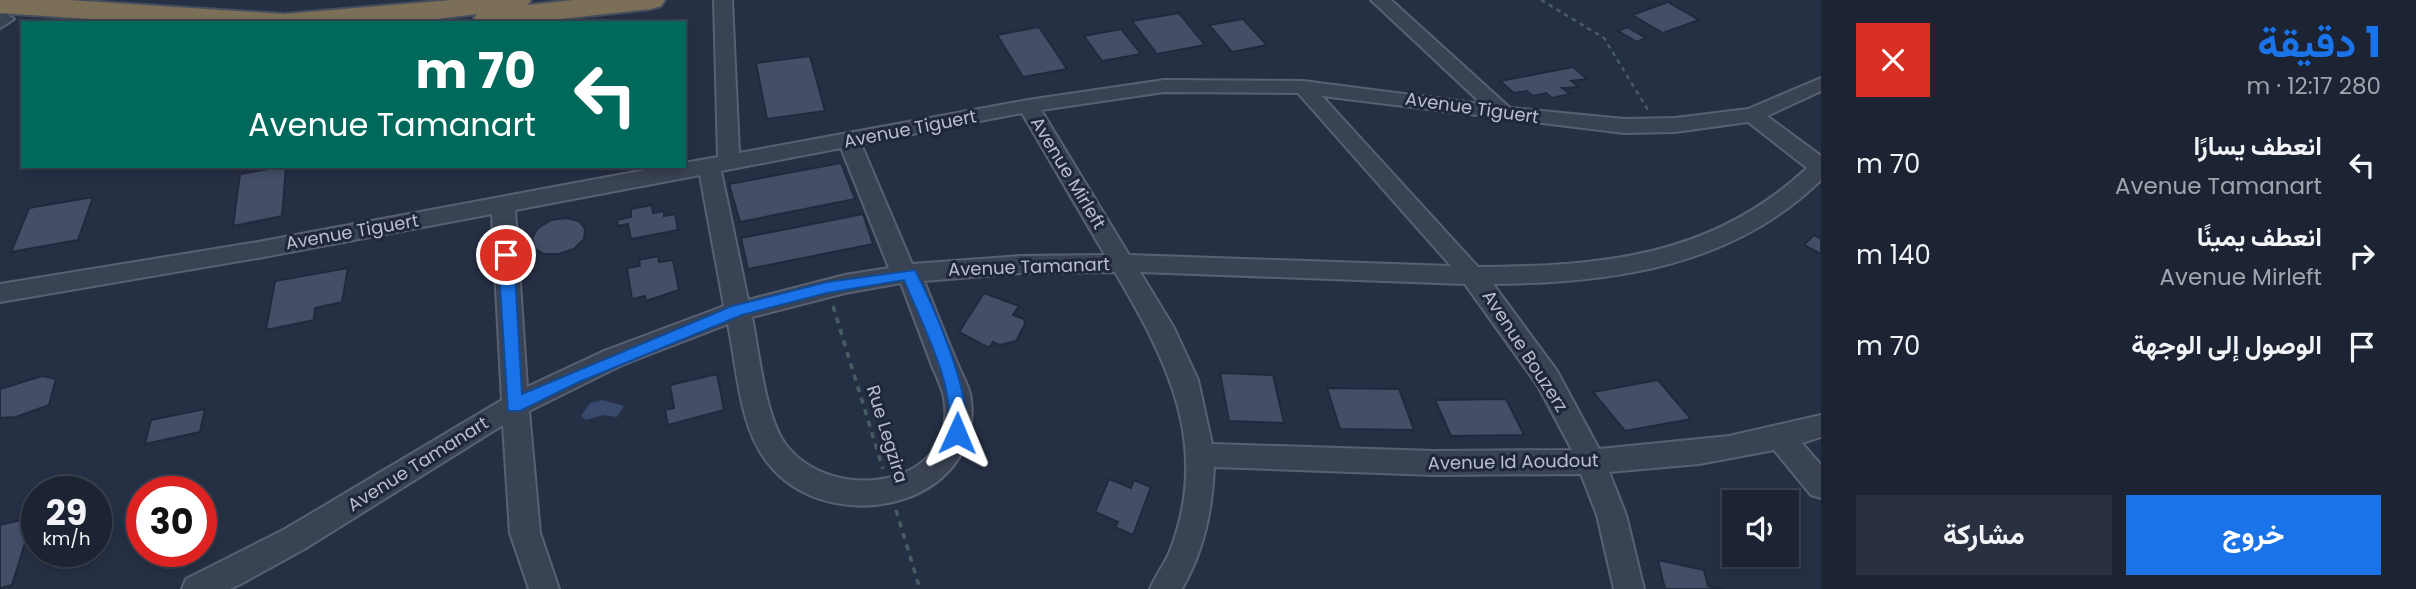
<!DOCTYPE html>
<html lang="ar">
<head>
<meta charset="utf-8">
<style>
  :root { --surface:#1c2434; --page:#293040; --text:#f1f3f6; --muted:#a0a4ac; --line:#3a414f; --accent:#1a73e8 }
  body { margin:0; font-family:Poppins,Vazirmatn,sans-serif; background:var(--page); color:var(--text); direction:rtl; height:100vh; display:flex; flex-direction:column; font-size:26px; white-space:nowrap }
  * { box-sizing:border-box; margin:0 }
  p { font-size:23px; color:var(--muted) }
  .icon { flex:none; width:38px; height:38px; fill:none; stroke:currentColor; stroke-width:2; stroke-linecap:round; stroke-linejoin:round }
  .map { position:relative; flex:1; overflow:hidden; direction:ltr }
  .side { display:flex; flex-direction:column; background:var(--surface); width:595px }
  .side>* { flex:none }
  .hud { position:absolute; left:21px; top:21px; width:665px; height:147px; border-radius:0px; box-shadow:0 4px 10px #0003,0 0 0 2px var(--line); direction:rtl; background:#00695c; color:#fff; overflow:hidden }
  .buttons { position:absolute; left:1722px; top:490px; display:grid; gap:14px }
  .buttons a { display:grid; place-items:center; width:77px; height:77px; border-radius:0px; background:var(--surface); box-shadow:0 4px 10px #0003,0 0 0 2px var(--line); font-size:35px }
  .speed { position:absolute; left:21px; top:476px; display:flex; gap:14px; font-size:35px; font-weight:700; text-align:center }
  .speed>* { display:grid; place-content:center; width:91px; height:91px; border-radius:50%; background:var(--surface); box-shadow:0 4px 10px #0003,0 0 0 2px var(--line); line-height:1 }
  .speed small { font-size:18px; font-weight:400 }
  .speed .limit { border:10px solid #d22; background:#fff; color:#111 }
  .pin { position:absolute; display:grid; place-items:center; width:60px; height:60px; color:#fff; margin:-30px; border:4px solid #fff; border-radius:50%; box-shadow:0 2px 7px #0007 }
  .me { position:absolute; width:77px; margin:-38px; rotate:1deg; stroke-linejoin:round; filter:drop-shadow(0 0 5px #0008) }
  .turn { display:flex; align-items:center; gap:24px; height:147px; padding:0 35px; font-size:32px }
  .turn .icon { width:91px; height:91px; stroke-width:2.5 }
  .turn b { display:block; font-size:49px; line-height:60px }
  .round { display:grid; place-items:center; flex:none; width:74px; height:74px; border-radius:0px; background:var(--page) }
  .headline { display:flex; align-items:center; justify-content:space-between; height:119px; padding:0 35px }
  h1 { font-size:42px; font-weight:700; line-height:52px; color:var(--accent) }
  .primary-button { display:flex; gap:14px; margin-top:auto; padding:14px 35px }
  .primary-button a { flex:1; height:80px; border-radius:0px; background:var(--accent); color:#fff; font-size:28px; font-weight:700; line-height:80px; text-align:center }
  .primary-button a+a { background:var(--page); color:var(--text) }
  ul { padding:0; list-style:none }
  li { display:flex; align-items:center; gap:21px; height:91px; padding:0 35px }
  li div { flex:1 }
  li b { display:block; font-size:26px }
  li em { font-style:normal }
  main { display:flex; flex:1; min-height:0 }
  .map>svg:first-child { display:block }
  .water { fill:#38496d }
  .building { fill:#444f67; stroke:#21293c; stroke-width:2 }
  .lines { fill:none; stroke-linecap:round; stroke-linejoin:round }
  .street-casing { stroke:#596072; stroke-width:4 }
  .highway-casing { stroke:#454d5f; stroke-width:4 }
  .path-far1 { stroke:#465d62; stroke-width:2.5; stroke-dasharray:4.5 4.5; stroke-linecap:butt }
  .path { stroke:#465d62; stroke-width:3.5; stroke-dasharray:6 6; stroke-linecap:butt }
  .street { fill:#3a4354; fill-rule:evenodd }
  .highway { fill:#7b7057; fill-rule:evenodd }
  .route { fill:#1a73e8; stroke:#114b97; stroke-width:2 }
  .labels { text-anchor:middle; stroke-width:6; stroke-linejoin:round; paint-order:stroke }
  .street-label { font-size:18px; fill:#b8bece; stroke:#1f273a }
</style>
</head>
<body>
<main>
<section class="side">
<div class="headline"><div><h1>1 دقيقة</h1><p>280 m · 12:17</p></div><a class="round" style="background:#d93025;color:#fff"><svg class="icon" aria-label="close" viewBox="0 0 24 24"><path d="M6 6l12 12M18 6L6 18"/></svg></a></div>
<ul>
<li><svg class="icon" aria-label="left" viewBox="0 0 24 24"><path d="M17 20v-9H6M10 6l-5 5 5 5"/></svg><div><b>انعطف يسارًا</b><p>Avenue Tamanart</p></div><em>70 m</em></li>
<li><svg class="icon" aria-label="right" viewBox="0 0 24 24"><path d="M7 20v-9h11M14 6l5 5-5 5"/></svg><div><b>انعطف يمينًا</b><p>Avenue Mirleft</p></div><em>140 m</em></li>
<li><svg class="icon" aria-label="arrive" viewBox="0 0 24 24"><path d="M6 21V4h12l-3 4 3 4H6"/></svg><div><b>الوصول إلى الوجهة</b></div><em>70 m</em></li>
</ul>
<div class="primary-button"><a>خروج</a><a>مشاركة</a></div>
</section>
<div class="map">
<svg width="1821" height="589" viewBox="0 0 1821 589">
  <rect width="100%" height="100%" fill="#263045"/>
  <path class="water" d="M602,400L624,406L617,417L603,415L586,420L581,416L590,403Z"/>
  <g class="building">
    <path d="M1668,2L1699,20L1663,33L1632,15Z"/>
    <path d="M1179,13L1205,45L1157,54L1132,21Z"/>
    <path d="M1243,19L1267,45L1232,52L1209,25Z"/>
    <path d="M1039,27L1067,69L1023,77L997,35Z"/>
    <path d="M1627,27L1646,38L1637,42L1618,31Z"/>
    <path d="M1121,29L1141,54L1102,61L1084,36Z"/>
    <path d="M810,56L825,111L767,119L756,63Z"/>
    <path d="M1573,67L1587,79L1571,81L1579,87L1562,88L1570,94L1552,98L1546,93L1533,96L1527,91L1514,93L1500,81Z"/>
    <path d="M841,163L855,199L740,222L729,184Z"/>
    <path d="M286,166L282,216L233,226L240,174Z"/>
    <path d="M93,197L78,240L11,252L29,208Z"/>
    <path d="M652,205L653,213L664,211V216L675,214L678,230L631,239L628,224L618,226L617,220L631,217V209Z"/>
    <path d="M863,214L873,244L748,269L741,238Z"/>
    <path d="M566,218L579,221L585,229L584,239L574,249L559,254H544L534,248L532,238L538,228L551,220Z"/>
    <path d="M1814,235L1821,239V254L1804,245Z"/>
    <path d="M658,256L659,262L673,260L679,290L646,301L645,296L632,299L627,268L640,266L639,260Z"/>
    <path d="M348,268L342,302L315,308L314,320L266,330L275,281Z"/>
    <path d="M984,293L1019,306L1013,315L1024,319L1025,324L1016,341L1000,345L993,342L989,348L959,332Z"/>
    <path d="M1220,373L1273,375L1284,423L1229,421Z"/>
    <path d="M717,374L724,410L668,425L665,410L674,408L670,385Z"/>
    <path d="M42,376L56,379L49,405L16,417L0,418V389Z"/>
    <path d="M1658,380L1691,419L1625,431L1593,392Z"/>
    <path d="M1327,388L1399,389L1414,430L1340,429Z"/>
    <path d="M1506,399L1524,435L1451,436L1435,400Z"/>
    <path d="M205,409L200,432L145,444L151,420Z"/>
    <path d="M1109,479L1131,488L1134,480L1151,487L1133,535L1115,527L1118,522L1095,512Z"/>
    <path d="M33,517L12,585L0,588V525Z"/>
    <path d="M1658,560L1704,570L1708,586L1723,589H1665Z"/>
  </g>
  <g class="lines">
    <g class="street-casing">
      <g id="street">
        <path d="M714,0H732L739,153L1028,100L1164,80L1303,81L1482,104L1371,0H1391L1510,108L1624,119L1675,118L1748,109L1821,78V91L1767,116L1821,156V180C1732,267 1612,283 1493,284L1557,371L1599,449L1729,436L1821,415V437L1802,443L1821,465V498L1811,495L1774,450L1699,464L1609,472L1626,515L1644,589H1614L1597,515L1581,474L1434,475L1214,467C1212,512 1204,550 1182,589H1150C1155,576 1165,564 1170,551C1211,446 1168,362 1115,272L1021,273L924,281C935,309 946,337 958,365C962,375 970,388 971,399C983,510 826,540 767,462C739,426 737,368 728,324L622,365L529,411L540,533L559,589H529L510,533L503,425L306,548L241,584L230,589H182L186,579L285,529L502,400L492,214L258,258L0,302V284L258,242L667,166H684V163L718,157ZM1164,92L1298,93L1451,266L1129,255L1041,110ZM1322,96L1624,133L1675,132L1748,122L1807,168C1712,257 1603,266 1478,267ZM1022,113L1105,255L1021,256L912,264L861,144ZM841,148L889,268L845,275L748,300L721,171ZM700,175L724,306L604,351L527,387L515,210ZM1140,272L1465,284L1538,386L1572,450L1434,451L1212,444L1198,380L1174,328ZM901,283C911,310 921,336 931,363C935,374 942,386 944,398C960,487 833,506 786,445C765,417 759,352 752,317L845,293Z"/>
        <path d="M5,13L14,19L0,28V15Z"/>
      </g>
    </g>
    <g class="highway-casing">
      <path id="highway" d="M0,0H69L284,14L452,0H531L528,5L573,0H665L661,6L651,9L524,23H478L474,18L477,14L404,23H150L0,13Z"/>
    </g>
    <path class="path-far1" d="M1541,0L1604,38L1648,110"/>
    <g class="path">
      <path d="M833,306L883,469"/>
      <path d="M896,510L920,589"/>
    </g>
    <use href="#street" class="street"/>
    <use href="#highway" class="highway"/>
  </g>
  <path class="route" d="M506,250L514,255L522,394L732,306L827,282L915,270C934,306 972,394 966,433L957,440L948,433C956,385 922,325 904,280L827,293L742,315L577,383L520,411H508L498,255Z"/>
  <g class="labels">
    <g class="street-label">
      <text transform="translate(1472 108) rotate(8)" y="6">Avenue Tiguert</text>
      <text transform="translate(910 129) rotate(-11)" y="6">Avenue Tiguert</text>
      <text transform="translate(1068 173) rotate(59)" y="6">Avenue Mirleft</text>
      <text transform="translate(352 232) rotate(-10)" y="6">Avenue Tiguert</text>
      <text transform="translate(1029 267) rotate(-2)" y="6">Avenue Tamanart</text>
      <text transform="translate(1525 351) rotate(57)" y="6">Avenue Bouzerz</text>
      <text transform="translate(887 434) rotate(73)" y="6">Rue Legzira</text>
      <text transform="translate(1513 462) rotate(-1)" y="6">Avenue Id Aoudout</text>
      <text transform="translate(418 464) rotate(-32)" y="6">Avenue Tamanart</text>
    </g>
  </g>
</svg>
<div class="buttons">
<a><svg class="icon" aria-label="sound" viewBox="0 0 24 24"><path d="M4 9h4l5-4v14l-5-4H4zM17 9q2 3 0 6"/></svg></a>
</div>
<div class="speed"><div>29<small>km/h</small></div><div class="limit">30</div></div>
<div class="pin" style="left:506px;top:255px;background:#d93025"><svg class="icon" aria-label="arrive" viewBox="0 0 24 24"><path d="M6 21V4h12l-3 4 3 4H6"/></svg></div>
<svg class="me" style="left:957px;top:433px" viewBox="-20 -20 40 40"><path d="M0-17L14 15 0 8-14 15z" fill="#1a73e8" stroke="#fff" stroke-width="4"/></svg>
<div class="hud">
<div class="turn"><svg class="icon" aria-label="left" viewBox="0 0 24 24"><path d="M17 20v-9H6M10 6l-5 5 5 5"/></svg><div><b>70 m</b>Avenue Tamanart</div></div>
</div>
</div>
</main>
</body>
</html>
